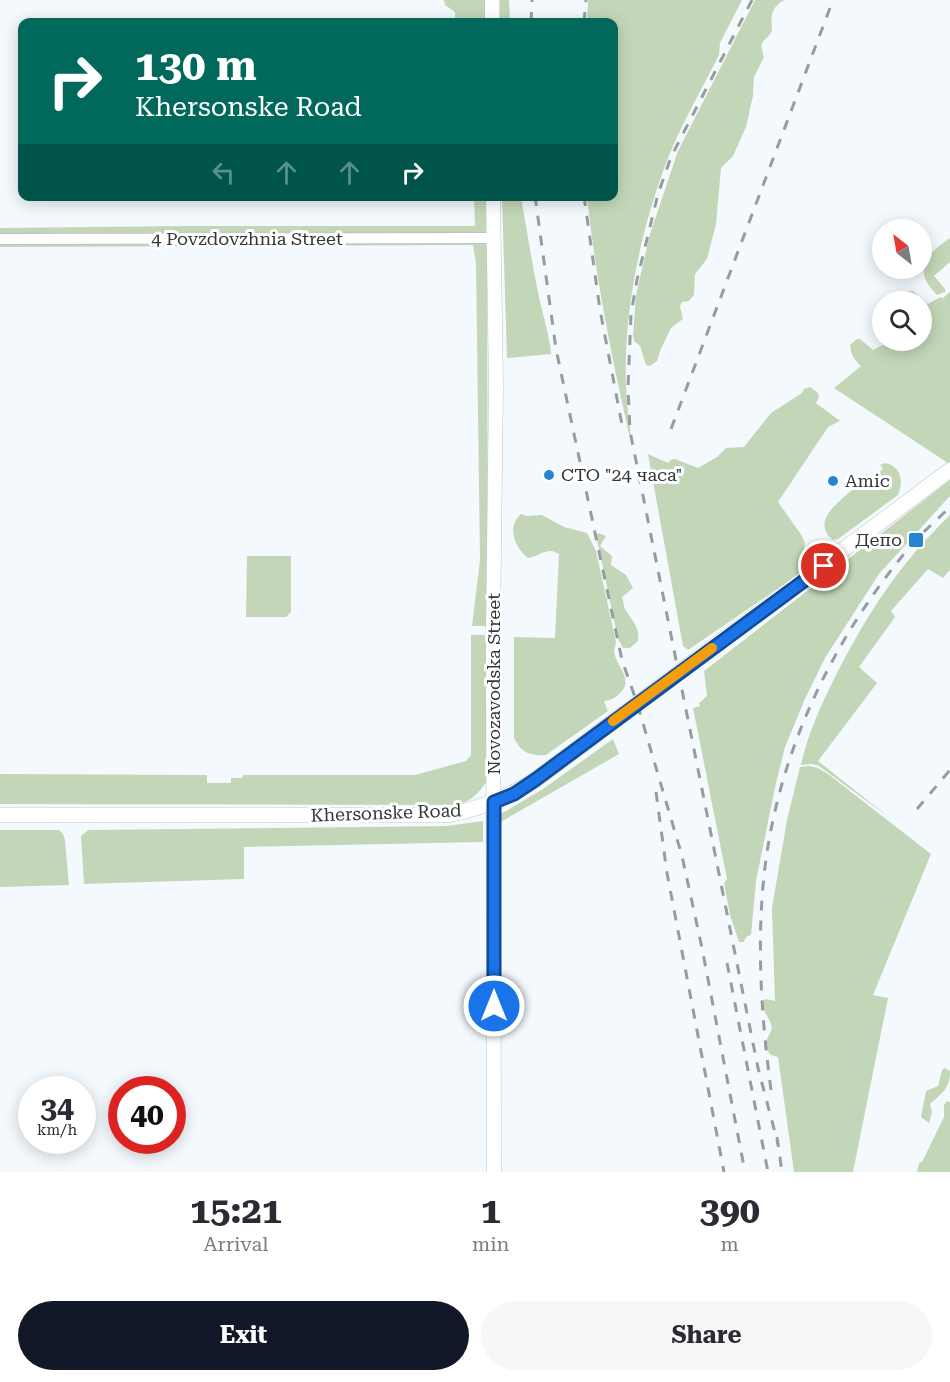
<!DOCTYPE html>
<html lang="en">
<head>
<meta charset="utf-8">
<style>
  :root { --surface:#fff; --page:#f7f7f7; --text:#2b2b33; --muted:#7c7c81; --accent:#111827 }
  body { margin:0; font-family:"Roboto Serif",serif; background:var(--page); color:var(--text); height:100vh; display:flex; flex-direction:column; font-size:22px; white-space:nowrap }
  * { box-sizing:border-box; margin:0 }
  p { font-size:20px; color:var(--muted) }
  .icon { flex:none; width:33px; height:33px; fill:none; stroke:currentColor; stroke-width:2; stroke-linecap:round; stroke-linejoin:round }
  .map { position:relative; height:1172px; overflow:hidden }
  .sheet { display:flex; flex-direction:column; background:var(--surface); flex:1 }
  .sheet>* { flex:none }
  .hud { position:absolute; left:18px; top:18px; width:600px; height:183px; border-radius:12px; box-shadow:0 3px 15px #0003; background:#00695c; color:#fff; overflow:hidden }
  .needle { width:39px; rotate:329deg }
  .fabs { position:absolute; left:872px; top:219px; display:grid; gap:12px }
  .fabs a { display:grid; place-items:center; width:60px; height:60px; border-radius:50%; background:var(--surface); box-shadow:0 3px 15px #0003; font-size:30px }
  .speed { position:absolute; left:18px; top:1076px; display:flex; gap:12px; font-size:30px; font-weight:700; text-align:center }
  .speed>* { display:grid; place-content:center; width:78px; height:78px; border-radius:50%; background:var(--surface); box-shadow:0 3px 15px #0003; line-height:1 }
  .speed small { font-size:15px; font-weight:400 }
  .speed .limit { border:9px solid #d22; background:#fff; color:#111 }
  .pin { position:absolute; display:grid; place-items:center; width:51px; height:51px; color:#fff; margin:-26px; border:3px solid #fff; border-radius:50%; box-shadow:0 2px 6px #0007 }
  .me { position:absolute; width:66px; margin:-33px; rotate:0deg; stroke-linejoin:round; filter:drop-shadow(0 0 4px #0008) }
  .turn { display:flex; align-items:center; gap:21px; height:126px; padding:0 18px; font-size:27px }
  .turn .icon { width:78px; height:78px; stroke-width:2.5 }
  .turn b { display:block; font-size:42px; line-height:51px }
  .lanes { display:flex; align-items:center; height:57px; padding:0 18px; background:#0003; justify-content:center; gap:30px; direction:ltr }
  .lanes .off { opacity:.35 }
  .eta { display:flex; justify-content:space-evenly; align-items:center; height:102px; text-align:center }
  .eta b { font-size:36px; font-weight:700; line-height:42px }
  .primary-button { display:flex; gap:12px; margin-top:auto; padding:12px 18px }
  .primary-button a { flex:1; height:69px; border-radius:36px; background:var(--accent); color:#fff; font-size:24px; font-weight:700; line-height:69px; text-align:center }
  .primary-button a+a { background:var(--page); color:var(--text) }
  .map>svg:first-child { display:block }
  .green { fill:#c3d7b8 }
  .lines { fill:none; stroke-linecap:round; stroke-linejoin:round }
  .minor-casing { stroke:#bdc2c7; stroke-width:12 }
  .tertiary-casing { stroke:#bdc2c7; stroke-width:15 }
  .secondary-casing { stroke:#bdc2c7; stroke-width:16 }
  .minor { stroke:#fff; stroke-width:10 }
  .tertiary { stroke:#fff; stroke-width:14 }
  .secondary { stroke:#fff; stroke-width:15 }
  .rail { stroke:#989ca0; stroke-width:3; stroke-dasharray:10 10; stroke-linecap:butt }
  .route-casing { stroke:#114b97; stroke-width:15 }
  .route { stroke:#1a73e8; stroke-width:10 }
  .slow { stroke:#f59e0b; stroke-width:10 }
  .poi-dot { fill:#2784d1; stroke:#fff; stroke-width:2 }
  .labels { text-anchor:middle; stroke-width:6; stroke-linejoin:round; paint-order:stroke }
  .street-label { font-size:18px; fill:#343638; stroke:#fff }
  .poi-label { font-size:18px; fill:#343638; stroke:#fff; text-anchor:start }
</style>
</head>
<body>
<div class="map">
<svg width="950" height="1172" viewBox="0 0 950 1172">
  <rect width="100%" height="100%" fill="#f4f9fe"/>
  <g class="green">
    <path d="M444,0H485V22H455V12L445,5Z"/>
    <path d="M500,0H509L510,22H500Z"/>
    <path d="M588,0H742L720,43L719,55C702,89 682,123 668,158C641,228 623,312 626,388C627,407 630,427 632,447C613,364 596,281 587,197L614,196V22H587Z"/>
    <path d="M755,0H785C770,7 771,17 772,31C764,44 758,39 764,57L754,77L753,96L746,127L733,156L721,168L716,224L707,259L695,274L694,295L689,301L682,302L680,306L683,319L671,328L660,351L657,361L650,366L646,365L640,346L634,341L633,335L636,295L650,234L678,151Z"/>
    <path d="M474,197H486V230L484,234L0,236V228L189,226H475Z"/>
    <path d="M502,197H521C527,230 532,264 539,297C543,316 550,337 551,354L507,358Z"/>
    <path d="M950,238V262L934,276L945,289V292L937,295C912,270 925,255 950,238Z"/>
    <path d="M0,242L485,243L487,245L488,626H472L480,560L476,264L473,245L0,247Z"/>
    <path d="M906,291H913L928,304L940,297L943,298L950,292V462L948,463L834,388L861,366C854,360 851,355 850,345L857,339H860L873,350L883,345H886L892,341L921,340V302L895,301Z"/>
    <path d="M810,387L818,393L819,397L816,403L840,421L828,427L778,502L802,536L805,543L799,574L688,650L683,646L648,454L668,463L672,459H675L698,468L717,457L726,448L744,447L771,413L802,393L804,389Z"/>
    <path d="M885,463C901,466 904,481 898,495L838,539L833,540C804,516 857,493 867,474L871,478L883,469L880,465Z"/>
    <path d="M950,480V496L879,574L825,658L805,699L785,747L776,783L756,881L751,935L746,937L744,942H739L730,915L724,883L727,879L693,708L700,706L699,703L707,696L704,671Z"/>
    <path d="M521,514L526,516L542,515L564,527L587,533L596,551L616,642C616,644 614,650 614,651C615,665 634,679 621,692C616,698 611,700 604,701L608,711L546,755C530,756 521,753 514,738V637L555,638L559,554C547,546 541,556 528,558C515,548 506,527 521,514Z"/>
    <path d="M950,515V570L943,578L928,569L891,611L895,617L859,667L877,683L818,761L891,819L819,766L812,764L801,765C808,732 823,701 838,671C871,608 899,565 950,515Z"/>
    <path d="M599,533L606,536L600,546L612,556L611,565L626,575L633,588L622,597C624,602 623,608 627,612C633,622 640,628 638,641L630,648H623L618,639L596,535Z"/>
    <path d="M247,556H291V612L286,617H246Z"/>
    <path d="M471,635H487V781C478,794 471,802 455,805L0,804V774L207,775V783H231V778H242L243,775H415L466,761L471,755Z"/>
    <path d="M613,739L619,754L499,823V815L543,789Z"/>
    <path d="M809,766L818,768L828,774L931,854L873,995L888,998L853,1172H794L778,1057L771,1055L764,1047C765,1039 774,1032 771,1024C768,1015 762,1012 763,1001L766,999L775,1001L772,908L787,820L800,767Z"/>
    <path d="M483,821V842L244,847V879L84,884L81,836L88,830L447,826Z"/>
    <path d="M0,830H59L63,834L65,840L69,885L0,887Z"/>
    <path d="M945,1068L950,1071C950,1089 942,1093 930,1104L932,1112L929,1123L921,1117L926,1091L938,1086L942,1070Z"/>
    <path d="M947,1101L950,1102V1172H917L919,1163L922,1162L944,1117V1105Z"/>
  </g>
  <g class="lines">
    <g class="minor-casing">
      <path id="minor" d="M0,239L493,238"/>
    </g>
    <g class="tertiary-casing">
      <g id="tertiary">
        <path d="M492,0V22"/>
        <path d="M493,196L496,385L493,631L494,1172"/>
      </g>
    </g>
    <g class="secondary-casing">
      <path id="secondary" d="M0,815H448C480,809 507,798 535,780L950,470"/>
    </g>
    <use href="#minor" class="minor"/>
    <use href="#tertiary" class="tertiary"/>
    <use href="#secondary" class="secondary"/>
    <g class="rail">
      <path d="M752,0L671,157L658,194L637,280L631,314L628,388L630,431L758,1068L778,1144"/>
      <path d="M531,22L532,0"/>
      <path d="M584,22L586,0"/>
      <path d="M535,196L556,349L622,660L637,703L682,856L702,948L745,1172"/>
      <path d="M584,196L600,310L623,430"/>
      <path d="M671,429L833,0"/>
      <path d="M656,792L667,873L724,1172"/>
      <path d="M917,809L950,770"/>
      <path d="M727,963L768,1172"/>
      <path d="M771,1090C762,1022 757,955 763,886C774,759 832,638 914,542C925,530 938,519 950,507"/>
      <path d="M777,1137L782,1172"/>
    </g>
  </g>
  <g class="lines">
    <g class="route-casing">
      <path id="route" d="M494,1006V802L514,794L535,780L824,566"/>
    </g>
    <use href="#route" class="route"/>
    <path class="slow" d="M613,721L712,648"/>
  </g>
  <g class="poi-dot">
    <circle cx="549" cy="475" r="6"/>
    <circle cx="833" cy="481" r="6"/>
    <rect x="908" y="532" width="16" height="16" rx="3"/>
  </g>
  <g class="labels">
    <g class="street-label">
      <text x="247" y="245">4 Povzdovzhnia Street</text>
      <text transform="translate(494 684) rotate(-90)" y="6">Novozavodska Street</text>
      <text transform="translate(386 813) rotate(-2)" y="6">Khersonske Road</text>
    </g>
    <g class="poi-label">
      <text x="561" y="481">СТО "24 часа"</text>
      <text x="845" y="487">Amic</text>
      <text x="902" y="546" text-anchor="end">Депо</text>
    </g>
  </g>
</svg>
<div class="fabs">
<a><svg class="needle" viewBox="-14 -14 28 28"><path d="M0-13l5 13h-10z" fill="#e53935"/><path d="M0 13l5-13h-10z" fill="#7c7c81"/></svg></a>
<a><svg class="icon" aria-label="search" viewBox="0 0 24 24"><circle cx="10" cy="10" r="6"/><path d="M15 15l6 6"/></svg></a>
</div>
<div class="speed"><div>34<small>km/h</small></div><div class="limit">40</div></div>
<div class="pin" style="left:824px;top:566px;background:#d93025"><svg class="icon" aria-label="arrive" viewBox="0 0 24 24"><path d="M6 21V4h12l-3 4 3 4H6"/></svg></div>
<svg class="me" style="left:494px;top:1006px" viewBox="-20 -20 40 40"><circle r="17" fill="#1a73e8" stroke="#fff" stroke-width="3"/><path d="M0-11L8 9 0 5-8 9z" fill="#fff"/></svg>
<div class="hud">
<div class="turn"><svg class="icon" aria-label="right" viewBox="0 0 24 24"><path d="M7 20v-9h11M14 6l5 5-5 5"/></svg><div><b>130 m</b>Khersonske Road</div></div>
<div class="lanes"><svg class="icon off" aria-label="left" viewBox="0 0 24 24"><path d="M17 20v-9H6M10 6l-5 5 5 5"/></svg><svg class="icon off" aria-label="ahead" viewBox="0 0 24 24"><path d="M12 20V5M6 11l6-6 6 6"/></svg><svg class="icon off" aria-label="ahead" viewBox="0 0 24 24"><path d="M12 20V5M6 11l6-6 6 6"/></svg><svg class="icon" aria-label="right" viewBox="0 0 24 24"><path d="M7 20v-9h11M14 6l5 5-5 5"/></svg></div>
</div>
</div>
<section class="sheet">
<div class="eta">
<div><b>15:21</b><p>Arrival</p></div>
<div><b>1</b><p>min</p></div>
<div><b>390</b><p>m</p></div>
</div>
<div class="primary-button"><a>Exit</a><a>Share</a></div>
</section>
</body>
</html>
